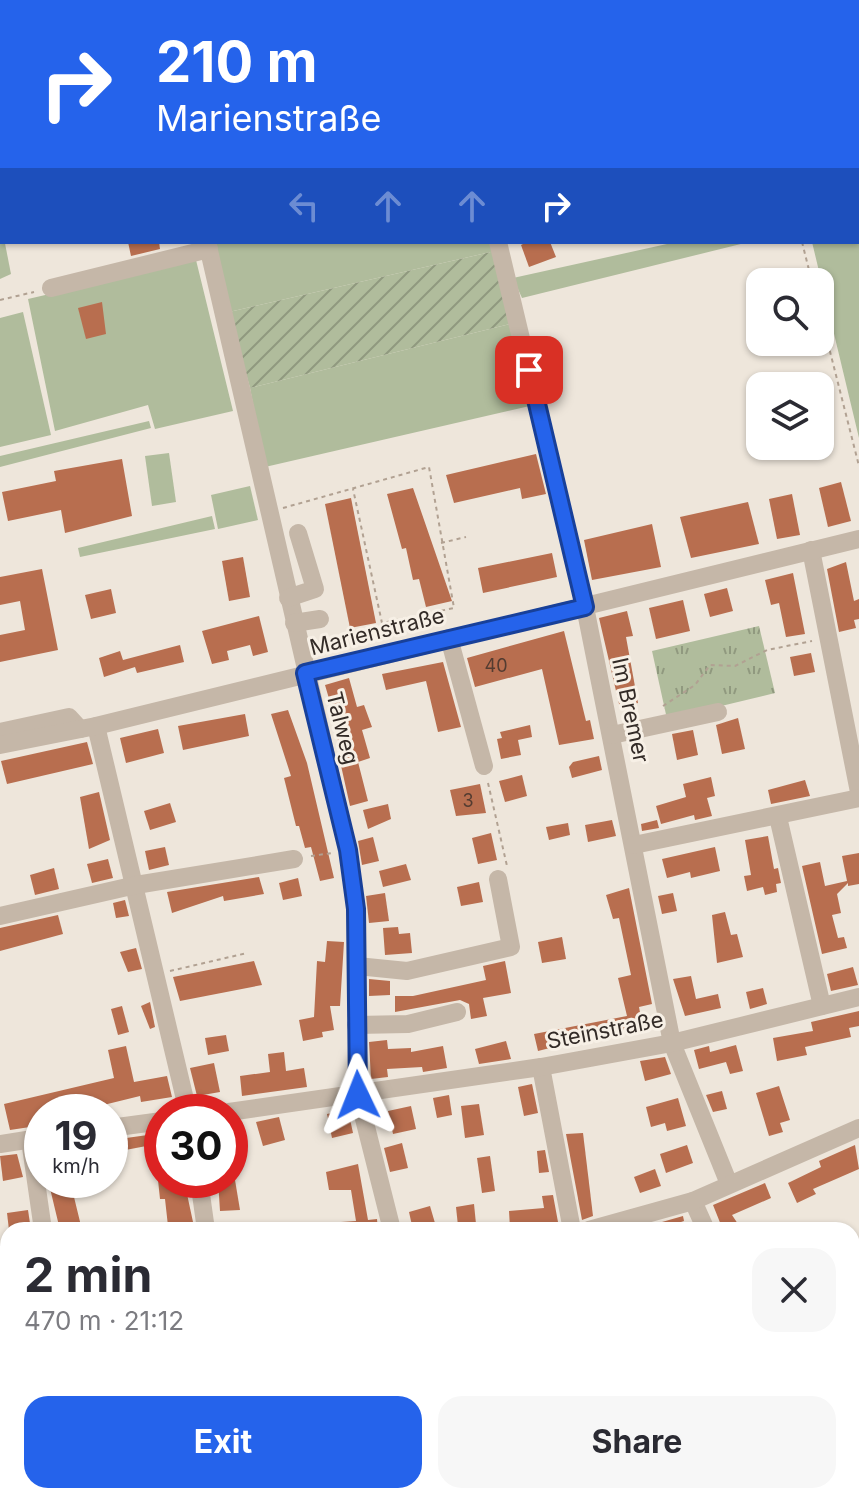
<!DOCTYPE html>
<html lang="en">
<head>
<meta charset="utf-8">
<style>
  :root { --surface:#fff; --page:#f7f7f7; --text:#2b2b33; --muted:#7c7c81; --accent:#2563eb }
  body { margin:0; font-family:Inter,sans-serif; background:var(--page); color:var(--text); height:100vh; display:flex; flex-direction:column; font-size:30px; white-space:nowrap }
  * { box-sizing:border-box; margin:0 }
  p { font-size:26px; color:var(--muted) }
  .icon { flex:none; width:44px; height:44px; fill:none; stroke:currentColor; stroke-width:2; stroke-linecap:round; stroke-linejoin:round }
  .map { position:relative; flex:1; overflow:hidden }
  .panel { position:absolute; left:0px; top:1222px; width:860px; height:282px; display:flex; flex-direction:column; background:var(--surface); border-radius:24px 24px 0 0; box-shadow:0 2px 6px #0004 }
  .panel>* { flex:none }
  .banner { position:absolute; left:0px; top:0px; width:860px; height:244px; box-shadow:0 2px 6px #0004; background:#2563eb; color:#fff; overflow:hidden }
  .buttons { position:absolute; left:746px; top:268px; display:grid; gap:16px }
  .buttons a { display:grid; place-items:center; width:88px; height:88px; border-radius:16px; background:var(--surface); box-shadow:0 2px 6px #0004; font-size:40px }
  .speed { position:absolute; left:24px; top:1094px; display:flex; gap:16px; font-size:40px; font-weight:700; text-align:center }
  .speed>* { display:grid; place-content:center; width:104px; height:104px; border-radius:50%; background:var(--surface); box-shadow:0 2px 6px #0004; line-height:1 }
  .speed small { font-size:20px; font-weight:400 }
  .speed .limit { border:12px solid #d22; background:#fff; color:#111 }
  .pin { position:absolute; display:grid; place-items:center; width:68px; height:68px; color:#fff; margin:-34px; border-radius:16px; box-shadow:0 4px 12px #0006 }
  .me { position:absolute; width:88px; margin:-44px; rotate:358deg; stroke-linejoin:round; filter:drop-shadow(0 0 6px #0008) }
  .turn { display:flex; align-items:center; gap:28px; height:168px; padding:0 24px; font-size:36px }
  .turn .icon { width:104px; height:104px; stroke-width:2.5 }
  .turn b { display:block; font-size:56px; line-height:68px }
  .lanes { display:flex; align-items:center; height:76px; padding:0 24px; background:#0003; justify-content:center; gap:40px; direction:ltr }
  .lanes .off { opacity:.35 }
  .round { display:grid; place-items:center; flex:none; width:84px; height:84px; border-radius:24px; background:var(--page) }
  .summary { display:flex; align-items:center; justify-content:space-between; height:136px; padding:0 24px }
  h1 { font-size:48px; font-weight:700; line-height:60px }
  .cta { display:flex; gap:16px; margin-top:auto; padding:16px 24px }
  .cta a { flex:1; height:92px; border-radius:24px; background:var(--accent); color:#fff; font-size:32px; font-weight:700; line-height:92px; text-align:center }
  .cta a+a { background:var(--page); color:var(--text) }
  .map>svg:first-child { display:block }
  .grass { fill:#b0bc9c }
  .park { fill:url(#park-tufts) }
  .garden { fill:url(#garden-furrows) }
  .building { fill:#b86e4f }
  .lines { fill:none; stroke-linecap:round; stroke-linejoin:round }
  .path { stroke:#b1a192; stroke-width:2; stroke-dasharray:4 4; stroke-linecap:butt }
  .minor { stroke:#c5b7a8; stroke-width:18 }
  .route-casing { stroke:#184099; stroke-width:20 }
  .route { stroke:#2563eb; stroke-width:14 }
  .labels { text-anchor:middle; stroke-width:6; stroke-linejoin:round; paint-order:stroke }
  .number-label { font-size:18px; fill:#543c31 }
  .street-label { font-size:22px; fill:#332b27; stroke:#f7f0e6 }
</style>
</head>
<body>
<div class="map">
<svg width="859" height="1503" viewBox="0 0 859 1503">
  <defs>
    <pattern id="park-tufts" width="24" height="20" patternUnits="userSpaceOnUse" patternTransform="scale(2)"><rect width="24" height="20" fill="#b0bc9c"/><path d="M3 7l-1-3M5 7V3M7 7l1-3M15 17l-1-3M17 17v-4M19 17l1-3" fill="none" stroke="#90997f"/></pattern>
    <pattern id="garden-furrows" width="10" height="10" patternUnits="userSpaceOnUse" patternTransform="scale(2)"><rect width="10" height="10" fill="#b0bc9c"/><path d="M-1 1l2-2M0 10L10 0M9 11l2-2" fill="none" stroke="#90997f"/></pattern>
  </defs>
  <rect width="100%" height="100%" fill="#eee6db"/>
  <g class="grass">
    <path d="M859,161V438L812,242H858Z"/>
    <path d="M0,218L11,274L0,279Z"/>
    <path d="M215,242H492L495,251L229,312Z"/>
    <path d="M676,242H749L522,298L513,278Z"/>
    <path d="M196,260L233,411L155,429L148,405L55,431L28,299Z"/>
    <path d="M23,312L51,435L0,447V318Z"/>
    <path d="M510,324L534,405L265,467L250,388Z"/>
    <path d="M149,421L151,428L0,467V456Z"/>
    <path d="M169,453L176,502L152,506L145,456Z"/>
    <path d="M250,486L258,520L218,529L211,495Z"/>
    <path d="M212,516L215,529L80,557L78,548Z"/>
  </g>
  <path class="park" d="M759,626L775,693L667,719L652,651Z"/>
  <path class="garden" d="M495,251L510,324L250,388L229,312Z"/>
  <g class="building">
    <path d="M128,242H159L160,249L131,256Z"/>
    <path d="M527,242H550L556,257L529,267L521,245Z"/>
    <path d="M102,302L106,334L86,339L78,308Z"/>
    <path d="M536,454L546,494L522,499L520,488L454,503L446,475Z"/>
    <path d="M122,459L132,516L65,533L61,510L8,521L2,492L56,481L54,471Z"/>
    <path d="M841,482L851,521L828,527L819,488Z"/>
    <path d="M413,488L452,601L426,607L419,579L413,580L406,548L402,549L387,494Z"/>
    <path d="M792,494L800,535L777,539L769,499Z"/>
    <path d="M351,498L376,623L350,628L325,504Z"/>
    <path d="M748,502L759,544L691,558L680,517Z"/>
    <path d="M652,524L661,567L592,580L584,540Z"/>
    <path d="M552,553L557,577L483,593L478,568Z"/>
    <path d="M243,557L250,597L229,601L222,561Z"/>
    <path d="M846,562L854,601L859,599V619L854,620L856,628L839,632L827,569Z"/>
    <path d="M42,569L58,650L0,662V635L25,630L20,601L0,605V577Z"/>
    <path d="M793,573L805,634L786,637L779,603L771,605L765,580Z"/>
    <path d="M727,588L733,611L710,617L704,594Z"/>
    <path d="M111,589L116,613L91,619L85,595Z"/>
    <path d="M683,600L690,631L656,639L649,608Z"/>
    <path d="M627,611L633,636L626,637L638,703L620,708L599,618Z"/>
    <path d="M259,616L268,652L253,656L250,645L227,651L229,660L212,664L202,631Z"/>
    <path d="M564,631L586,721L590,720L594,739L559,745L542,669L475,687L467,658Z"/>
    <path d="M180,645L184,662L137,673L135,667L104,677L99,658L120,651L123,660Z"/>
    <path d="M811,653L815,672L794,676L790,657Z"/>
    <path d="M443,662L461,727L438,732L426,681L386,690L382,674Z"/>
    <path d="M349,678L357,707L364,705L372,727L362,730L370,758L358,762L368,801L350,806L338,752L341,751L337,737L340,736L325,685Z"/>
    <path d="M288,710L307,763L334,878L320,881L311,847L305,848L299,826H296L284,778L291,776L271,714Z"/>
    <path d="M245,714L249,736L183,750L178,726Z"/>
    <path d="M738,718L745,749L722,754L716,725Z"/>
    <path d="M530,725L532,737L518,740L521,755L501,759L497,739L502,738L500,732Z"/>
    <path d="M158,729L164,753L126,763L120,738Z"/>
    <path d="M693,730L698,755L677,760L672,734Z"/>
    <path d="M87,742L93,764L7,784L1,761Z"/>
    <path d="M599,756L602,770L572,778L569,767L573,762Z"/>
    <path d="M522,775L527,796L505,802L499,781Z"/>
    <path d="M711,777L715,796L707,798L712,816L695,820L694,815L661,824L656,806L686,797L683,784Z"/>
    <path d="M805,780L810,796L771,804L768,790Z"/>
    <path d="M480,784L486,813L456,816L450,790Z"/>
    <path d="M99,792L110,840L89,849L80,797Z"/>
    <path d="M170,803L176,822L150,830L144,811Z"/>
    <path d="M388,804L391,819L368,829L363,810Z"/>
    <path d="M612,820L616,836L588,842L585,825Z"/>
    <path d="M657,820L659,828L642,831L641,824Z"/>
    <path d="M568,823L570,835L549,840L546,827Z"/>
    <path d="M491,833L497,860L478,864L472,838Z"/>
    <path d="M768,836L774,869L778,868L781,883L776,884L777,892L765,895L763,887L747,891L744,876L751,875L745,840Z"/>
    <path d="M373,837L379,861L362,865L358,841Z"/>
    <path d="M165,847L169,865L149,870L145,851Z"/>
    <path d="M715,847L720,871L691,878L690,872L667,878L662,859Z"/>
    <path d="M859,853V884L848,886V883L837,894L841,913L832,915L838,938L844,937L847,948L822,954L802,866L820,862L825,886L847,881L842,856Z"/>
    <path d="M108,859L113,878L92,883L87,864Z"/>
    <path d="M406,864L411,880L383,887L379,871Z"/>
    <path d="M54,868L59,889L35,895L30,875Z"/>
    <path d="M259,877L264,894L224,901L223,896L172,913L167,892Z"/>
    <path d="M298,878L302,896L283,900L279,883Z"/>
    <path d="M479,882L483,902L461,906L457,887Z"/>
    <path d="M629,888L652,1004L639,1007L643,1029L613,1032L538,1051L534,1034L627,1016L618,978L631,975L619,918L613,919L606,895Z"/>
    <path d="M385,893L389,921L369,923L366,896Z"/>
    <path d="M673,893L677,911L662,914L658,896Z"/>
    <path d="M125,900L129,916L116,918L113,903Z"/>
    <path d="M725,912L731,935L737,934L743,957L717,963L712,915Z"/>
    <path d="M58,915L63,934L0,951V928Z"/>
    <path d="M398,927L399,934L410,933L412,953L385,955L383,928Z"/>
    <path d="M562,937L566,959L542,963L538,942Z"/>
    <path d="M327,941L344,942L340,1006H330L334,1030L322,1032L323,1037L303,1041L299,1020L314,1017L317,961L325,962Z"/>
    <path d="M136,948L142,969L128,972L120,952Z"/>
    <path d="M254,961L262,985L180,1001L173,977Z"/>
    <path d="M505,961L511,993L483,998L487,1016L471,1019L469,1004L460,1000L395,1012V996H413L486,980L483,966Z"/>
    <path d="M853,967L858,985L831,991L827,974Z"/>
    <path d="M691,976L696,999L718,994L721,1008L685,1016L673,979Z"/>
    <path d="M369,979L390,981V995L369,996Z"/>
    <path d="M763,988L767,1004L750,1009L746,992Z"/>
    <path d="M150,1002L155,1027L150,1029L141,1006Z"/>
    <path d="M122,1006L129,1032L118,1035L111,1009Z"/>
    <path d="M859,1011V1026L849,1028L851,1037L805,1047L807,1055L777,1061L773,1038L813,1031L811,1022Z"/>
    <path d="M226,1035L229,1051L208,1055L205,1038Z"/>
    <path d="M387,1040L388,1049L411,1048V1052L443,1046L447,1068L423,1072L422,1067L387,1069L388,1077L371,1079L369,1042Z"/>
    <path d="M506,1041L511,1059L479,1064L475,1049Z"/>
    <path d="M736,1045L743,1071L730,1074L726,1062L699,1069L694,1050L709,1046L710,1052Z"/>
    <path d="M126,1046L134,1082L167,1076L172,1097L141,1102L140,1096L75,1112H42V1120L29,1123L30,1127L10,1130L4,1104L114,1078L108,1050Z"/>
    <path d="M284,1052L286,1071L304,1068L307,1087L242,1096L240,1076L270,1072L268,1054Z"/>
    <path d="M665,1057L671,1074L645,1081L640,1061Z"/>
    <path d="M214,1063L220,1092L197,1096L190,1068Z"/>
    <path d="M532,1084L538,1113L524,1116L518,1087Z"/>
    <path d="M779,1086L790,1120L780,1123L783,1132L769,1136L756,1093Z"/>
    <path d="M722,1091L727,1109L713,1112L706,1095Z"/>
    <path d="M449,1095L452,1115L437,1118L433,1098Z"/>
    <path d="M678,1098L686,1126L667,1131L665,1123L651,1127L646,1107Z"/>
    <path d="M479,1104L484,1135L465,1138L461,1106Z"/>
    <path d="M411,1106L416,1129L393,1134L388,1111Z"/>
    <path d="M348,1110L353,1133L332,1138L327,1114Z"/>
    <path d="M279,1117L285,1140L263,1146L256,1122Z"/>
    <path d="M162,1133V1143L115,1152L112,1140Z"/>
    <path d="M583,1133L593,1216L582,1220L566,1134Z"/>
    <path d="M402,1143L408,1168L390,1172L384,1148Z"/>
    <path d="M687,1145L693,1163L666,1173L660,1154Z"/>
    <path d="M855,1145L859,1169L813,1189L816,1194L797,1203L788,1183L821,1167L819,1161Z"/>
    <path d="M545,1150L549,1172L539,1173L537,1151Z"/>
    <path d="M17,1154L23,1177L3,1181L0,1156Z"/>
    <path d="M490,1156L495,1191L482,1193L477,1158Z"/>
    <path d="M358,1164L368,1220L377,1219L378,1230H342L341,1222L356,1221L351,1190H329L326,1172Z"/>
    <path d="M655,1169L661,1186L640,1193L634,1177Z"/>
    <path d="M48,1180H81L84,1195L74,1197L82,1230H60Z"/>
    <path d="M158,1180H184L193,1222L168,1226L165,1199H160Z"/>
    <path d="M218,1180H235L240,1210L220,1211Z"/>
    <path d="M765,1183L771,1198L732,1215L742,1230H723L713,1205Z"/>
    <path d="M553,1195L558,1222L510,1228L509,1211L544,1208L542,1196Z"/>
    <path d="M474,1204L476,1224L458,1226L456,1207Z"/>
    <path d="M430,1206L437,1230H413L409,1212Z"/>
    <path d="M28,1210L31,1230H9L7,1213Z"/>
    <path d="M683,1216L684,1221L657,1230H634Z"/>
  </g>
  <g class="lines">
    <g class="path">
      <path d="M751,0V2"/>
      <path d="M802,242L812,282"/>
      <path d="M0,300L34,292"/>
      <path d="M820,312L859,466"/>
      <path d="M283,508L429,467L454,608L382,623L353,489"/>
      <path d="M441,543L466,537"/>
      <path d="M382,625L385,638"/>
      <path d="M663,706L695,685L710,665L735,666L767,650L812,641"/>
      <path d="M488,783L507,866"/>
      <path d="M311,856L332,853"/>
      <path d="M170,971L247,953"/>
      <path d="M0,1377L6,1381L5,1390L0,1393"/>
      <path d="M852,1394H859"/>
      <path d="M0,1416L8,1421"/>
      <path d="M0,1469H8"/>
      <path d="M0,1484L8,1485"/>
      <path d="M46,1496V1503"/>
    </g>
    <g class="minor">
      <path d="M96,0L97,2"/>
      <path d="M133,0L134,2"/>
      <path d="M449,0L450,2"/>
      <path d="M242,2L246,0"/>
      <path d="M0,154L2,153"/>
      <path d="M207,242L348,850L356,909L358,1095L392,1230"/>
      <path d="M498,242L585,607L672,1043L729,1184"/>
      <path d="M51,288L209,249"/>
      <path d="M811,550L859,792"/>
      <path d="M288,598L315,589L298,533"/>
      <path d="M294,623L320,619"/>
      <path d="M449,638L484,766"/>
      <path d="M96,726L188,1112"/>
      <path d="M0,732L69,717L80,729"/>
      <path d="M612,735L718,712"/>
      <path d="M0,745L96,726L859,539"/>
      <path d="M778,817L822,1006"/>
      <path d="M634,845L859,798"/>
      <path d="M0,916L136,885L294,859"/>
      <path d="M357,966L407,971L511,947L498,879"/>
      <path d="M356,1025L408,1024L457,1012"/>
      <path d="M541,1067L572,1230"/>
      <path d="M229,1112L541,1067L672,1043L859,997"/>
      <path d="M110,1128L162,1121"/>
      <path d="M30,1140L43,1230"/>
      <path d="M0,1144L39,1138"/>
      <path d="M199,1180L206,1230"/>
      <path d="M693,1201L706,1230"/>
      <path d="M589,1230L693,1201L859,1128"/>
      <path d="M0,1254L8,1253"/>
      <path d="M852,1319L859,1314"/>
      <path d="M852,1450L859,1446"/>
      <path d="M309,1496L311,1503"/>
      <path d="M480,1496L483,1503"/>
      <path d="M161,1503L189,1496"/>
      <path d="M612,1503L625,1496"/>
      <path d="M750,1503L763,1496"/>
    </g>
  </g>
  <g class="lines">
    <g class="route-casing">
      <path id="route" d="M358,1095L356,909L348,850L305,673L585,607L529,370"/>
    </g>
    <use href="#route" class="route"/>
  </g>
  <g class="labels">
    <g class="number-label">
      <text x="496" y="672">40</text>
      <text x="468" y="807">3</text>
    </g>
    <g class="street-label">
      <text transform="translate(377 631) rotate(-14)" y="8">Marienstraße</text>
      <text transform="translate(631 710) rotate(78)" y="8">Im Bremer</text>
      <text transform="translate(343 728) rotate(76)" y="8">Talweg</text>
      <text transform="translate(605 1030) rotate(-11)" y="8">Steinstraße</text>
    </g>
  </g>
</svg>
<div class="buttons">
<a><svg class="icon" aria-label="search" viewBox="0 0 24 24"><circle cx="10" cy="10" r="6"/><path d="M15 15l6 6"/></svg></a>
<a><svg class="icon" aria-label="layers" viewBox="0 0 24 24"><path d="M12 4l9 5-9 5-9-5zM3 14l9 5 9-5"/></svg></a>
</div>
<div class="speed"><div>19<small>km/h</small></div><div class="limit">30</div></div>
<div class="pin" style="left:529px;top:370px;background:#d93025"><svg class="icon" aria-label="arrive" viewBox="0 0 24 24"><path d="M6 21V4h12l-3 4 3 4H6"/></svg></div>
<svg class="me" style="left:358px;top:1095px" viewBox="-20 -20 40 40"><path d="M0-17L14 15 0 8-14 15z" fill="#2563eb" stroke="#fff" stroke-width="4"/></svg>
<div class="banner">
<div class="turn"><svg class="icon" aria-label="right" viewBox="0 0 24 24"><path d="M7 20v-9h11M14 6l5 5-5 5"/></svg><div><b>210 m</b>Marienstraße</div></div>
<div class="lanes"><svg class="icon off" aria-label="left" viewBox="0 0 24 24"><path d="M17 20v-9H6M10 6l-5 5 5 5"/></svg><svg class="icon off" aria-label="ahead" viewBox="0 0 24 24"><path d="M12 20V5M6 11l6-6 6 6"/></svg><svg class="icon off" aria-label="ahead" viewBox="0 0 24 24"><path d="M12 20V5M6 11l6-6 6 6"/></svg><svg class="icon" aria-label="right" viewBox="0 0 24 24"><path d="M7 20v-9h11M14 6l5 5-5 5"/></svg></div>
</div>
<section class="panel">
<div class="summary"><div><h1>2 min</h1><p>470 m · 21:12</p></div><a class="round"><svg class="icon" aria-label="close" viewBox="0 0 24 24"><path d="M6 6l12 12M18 6L6 18"/></svg></a></div>
<div class="cta"><a>Exit</a><a>Share</a></div>
</section>
</div>
</body>
</html>
